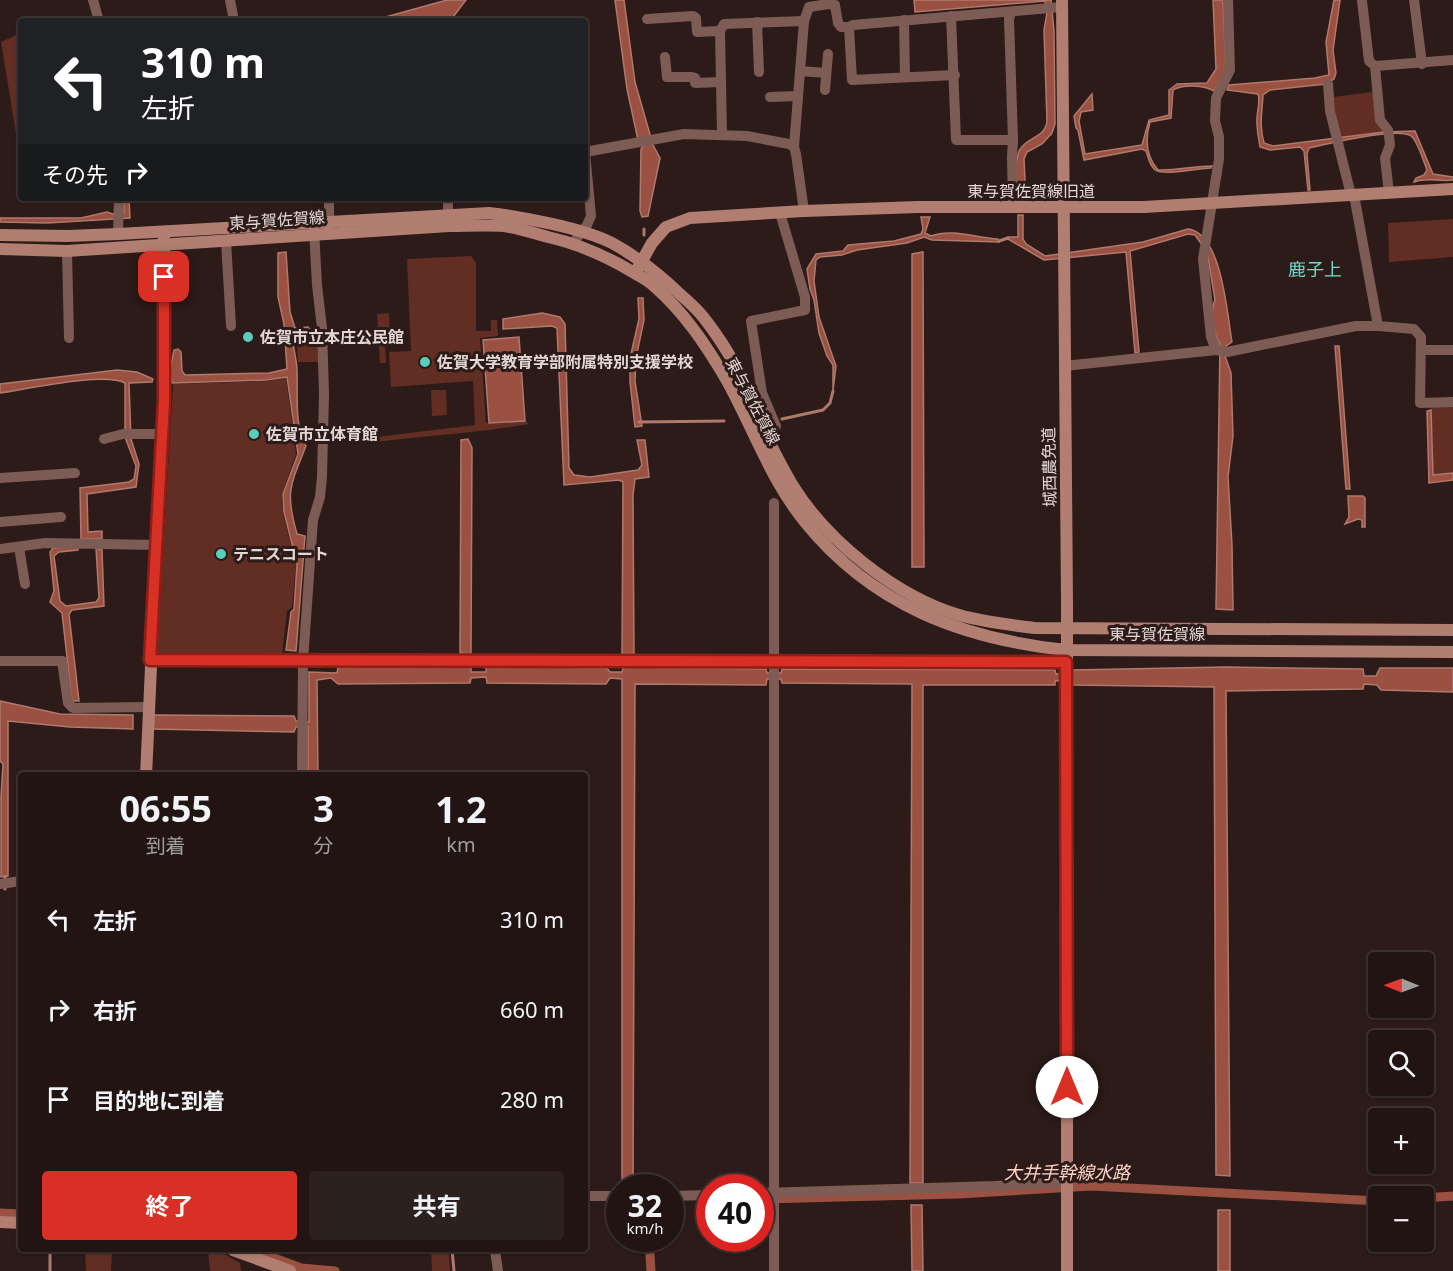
<!DOCTYPE html>
<html lang="ja">
<head>
<meta charset="utf-8">
<style>
  :root { --surface:#211412; --page:#2d2120; --text:#f1f3f6; --muted:#a29e9f; --line:#3e3332; --accent:#d93025 }
  body { margin:0; font-family:"Noto Sans","Noto Sans JP",sans-serif; background:var(--page); color:var(--text); height:100vh; display:flex; flex-direction:column; font-size:22px; white-space:nowrap }
  * { box-sizing:border-box; margin:0 }
  p { font-size:20px; color:var(--muted) }
  .icon { flex:none; width:33px; height:33px; fill:none; stroke:currentColor; stroke-width:2; stroke-linecap:round; stroke-linejoin:round }
  .map { position:relative; flex:1; overflow:hidden }
  .side { position:absolute; left:18px; top:772px; width:570px; height:480px; display:flex; flex-direction:column; background:var(--surface); border-radius:6px; box-shadow:0 2px 4px #0004,0 0 0 2px var(--line) }
  .side>* { flex:none }
  .top-card { position:absolute; left:18px; top:18px; width:570px; height:183px; border-radius:6px; box-shadow:0 2px 4px #0004,0 0 0 2px var(--line); background:#202124; color:#fff; overflow:hidden }
  .needle { width:39px; rotate:271deg }
  .fabs { position:absolute; left:1368px; top:952px; display:grid; gap:12px }
  .fabs a { display:grid; place-items:center; width:66px; height:66px; border-radius:6px; background:var(--surface); box-shadow:0 2px 4px #0004,0 0 0 2px var(--line); font-size:30px }
  .speed { position:absolute; left:606px; top:1174px; display:flex; gap:12px; font-size:30px; font-weight:700; text-align:center }
  .speed>* { display:grid; place-content:center; width:78px; height:78px; border-radius:50%; background:var(--surface); box-shadow:0 2px 4px #0004,0 0 0 2px var(--line); line-height:1 }
  .speed small { font-size:15px; font-weight:400 }
  .speed .limit { border:9px solid #d22; background:#fff; color:#111 }
  .pin { position:absolute; display:grid; place-items:center; width:51px; height:51px; color:#fff; margin:-26px; border-radius:12px; box-shadow:0 3px 9px #0006 }
  .me { position:absolute; width:66px; margin:-33px; rotate:0deg; stroke-linejoin:round; filter:drop-shadow(0 0 4px #0008) }
  .turn { display:flex; align-items:center; gap:21px; height:126px; padding:0 24px; font-size:27px }
  .turn .icon { width:78px; height:78px; stroke-width:2.5 }
  .turn b { display:block; font-size:42px; line-height:51px }
  .then { display:flex; align-items:center; height:57px; padding:0 24px; background:#0003; gap:12px; font-size:22px }
  .eta { display:flex; justify-content:space-evenly; align-items:center; height:102px; text-align:center }
  .eta b { font-size:36px; font-weight:700; line-height:42px }
  .button { display:flex; gap:12px; margin-top:auto; padding:12px 24px }
  .button a { flex:1; height:69px; border-radius:6px; background:var(--accent); color:#fff; font-size:24px; font-weight:700; line-height:69px; text-align:center }
  .button a+a { background:var(--page); color:var(--text) }
  ul { padding:0; list-style:none }
  li { display:flex; align-items:center; gap:18px; height:90px; padding:0 24px }
  li div { flex:1 }
  li b { display:block; font-size:22px }
  li em { font-style:normal }
  .map>svg:first-child { display:block }
  .green { fill:#622e23 }
  .water { fill:#9a5142; stroke:#b0796e; stroke-width:1.5 }
  .lines { fill:none; stroke-linecap:round; stroke-linejoin:round }
  .stream { stroke:#b0796e; stroke-width:3 }
  .canal { stroke:#9a5142; stroke-width:9 }
  .street { stroke:#7d5c55; stroke-width:10 }
  .secondary { stroke:#b27e72; stroke-width:12 }
  .route-casing { stroke:#8d1f18; stroke-width:15 }
  .route { stroke:#d93025; stroke-width:10 }
  .poi-dot { fill:#5acebe; stroke:#2c1b18; stroke-width:2 }
  .labels { text-anchor:middle; stroke-width:6; stroke-linejoin:round; paint-order:stroke }
  .street-label { font-size:16px; fill:#e3d7d4; stroke:#2c1b18 }
  .poi-label { font-size:16px; font-weight:bold; fill:#e3d7d4; stroke:#2c1b18; text-anchor:start }
  .neighbourhood-label { font-size:18px; fill:#70d8c8; stroke:#2c1b18 }
  .water-label { font-size:18px; font-style:italic; fill:#ffd2c8; stroke:#2c1b18 }
</style>
</head>
<body>
<div class="map">
<svg width="1453" height="1271" viewBox="0 0 1453 1271">
  <rect width="100%" height="100%" fill="#2c1b18"/>
  <g class="green">
    <path d="M19,34H21V164L1,42Z"/>
    <path d="M1373,92L1384,133L1340,140L1333,97Z"/>
    <path d="M1453,219V257L1389,262L1388,223Z"/>
    <path d="M471,256L476,263V331H491V320H497L498,336L480,338L486,423L525,421L529,424C476,433 422,436 368,443V438L475,425L473,381L391,387L389,352L411,351L407,259Z"/>
    <path d="M389,313L390,340L385,341L386,363H380L377,314Z"/>
    <path d="M319,332V362H298L297,343Z"/>
    <path d="M286,378L296,454L282,494L283,514L296,564L292,607L287,611L282,655H157L173,384L268,381Z"/>
    <path d="M431,390H446L447,415L432,416Z"/>
    <path d="M1453,404V473L1433,475L1431,405Z"/>
    <path d="M85,1250H112L111,1271H86Z"/>
    <path d="M208,1250H217L240,1263L241,1271H210Z"/>
    <path d="M431,1250H449L450,1271H432Z"/>
  </g>
  <g class="water">
    <path d="M447,0H466L453,17L417,21H371Z"/>
    <path d="M615,0H624L635,82L653,145L660,158L648,216L642,217L640,211L641,149L644,145L638,140L627,89Z"/>
    <path d="M914,0H1051L1054,31L1055,124L1052,133L1042,144L1027,152L1024,159L1026,200L1018,201C1017,187 1013,158 1021,148C1030,136 1044,138 1047,122L1044,30L1047,13L1045,1L915,12Z"/>
    <path d="M1213,0H1223L1226,71L1214,91C1204,85 1183,84 1173,90L1171,118L1150,122C1145,139 1146,156 1158,170C1176,171 1193,166 1212,166L1211,168C1198,168 1162,177 1154,169C1149,164 1148,156 1146,151L1142,149L1084,160L1078,130L1076,128L1074,116L1092,94L1093,110L1081,112L1079,121L1085,154L1142,145L1149,120L1169,115V90L1177,84L1207,83L1216,69Z"/>
    <path d="M1334,0H1340L1333,50L1336,73L1334,79L1326,84L1270,90L1263,95C1262,113 1259,126 1264,143L1273,146L1384,132L1415,131L1433,174L1453,177V180C1439,182 1428,177 1414,182L1416,178L1424,175L1427,170C1424,162 1417,140 1411,136C1399,127 1326,144 1309,148L1307,154L1310,190H1308L1304,151L1300,147L1270,150L1260,147C1259,139 1257,131 1257,123C1256,113 1261,102 1258,94L1227,90L1229,85L1315,78L1329,75L1326,42Z"/>
    <path d="M124,198H129L130,218L47,223L0,222V218H81L107,212L113,214L124,213Z"/>
    <path d="M1018,215H1023V239L1026,244L1045,256L1143,242L1188,229C1222,233 1227,314 1232,342L1226,346L1225,356L1231,373L1233,436L1228,477L1232,545L1233,610L1216,609L1220,344C1213,334 1210,310 1215,300L1207,252L1195,235L1188,234L1130,251L1139,352L1135,353L1126,252L1044,260L1008,239V237H1018Z"/>
    <path d="M921,217H930L925,233L931,236C952,228 976,238 998,239L999,242L932,240L924,237L907,243L857,250L842,255L820,257L816,260L814,281L819,317L836,366L833,391V365L827,356L819,333L814,300L810,289L807,269L816,254L843,251L848,245L894,241L921,234L923,229Z"/>
    <path d="M286,252L290,312L295,328L308,327L312,332L293,342C294,352 297,361 297,371C298,395 294,425 306,446C290,486 285,492 297,534L305,536L296,651L286,650L291,612L294,609L297,564L284,512L283,494L298,454L287,377L266,380L172,383L170,371L174,350L178,349L181,352L182,371L185,375L269,373L287,369L284,324L278,297V253Z"/>
    <path d="M923,252L924,567H912V254Z"/>
    <path d="M638,298H643L644,320L636,358L635,381L642,426L635,427L630,382V358L639,319Z"/>
    <path d="M542,313L560,317L565,324L569,468L574,475L590,477L638,470L642,465L637,440H645L649,477L635,479L633,495L634,654H622L623,482L619,480L564,485L557,328L552,326L503,329V319Z"/>
    <path d="M519,337L525,421L489,423L483,340Z"/>
    <path d="M1335,346H1339L1350,489H1346Z"/>
    <path d="M117,370L137,372L153,379L152,382L129,383L131,439L139,464L136,487L87,494L88,532L102,531V539H81L80,488L129,482L134,479L136,466L125,437V383C104,372 27,389 0,393V384Z"/>
    <path d="M1431,410L1433,475L1453,473V480L1429,483L1427,411Z"/>
    <path d="M468,439L472,448L471,654L460,653L461,440Z"/>
    <path d="M1348,496H1363L1365,498V527H1362V520L1358,519L1345,524L1349,517Z"/>
    <path d="M78,547V550L59,552L54,556L60,601L66,606L96,602L99,598L96,548L102,550L104,606L72,610L69,614L79,701H72L62,613L50,602L54,591L50,552L53,548Z"/>
    <path d="M486,666L607,668L610,672H622L623,668L629,667L766,669L767,673H781L782,669L1055,670L1056,674H1073V670L1225,667L1363,669L1364,676H1376L1380,668H1453V692L1381,690L1377,685L1364,684L1363,689L1226,691L1230,1176L1216,1175L1214,687L1073,685V680L1055,681V685H923V1183H910L912,684L782,683L781,679H767L766,685L635,684L633,1188H622V679L610,678L606,684L487,683L486,677L471,678L470,683L338,684L331,678L317,680L318,775H308V727H296L294,732L153,729L154,715L294,716L296,721L309,722V672L337,673L338,667H471V672H486Z"/>
    <path d="M0,701L60,714L133,715V729L70,727L8,721V876L1,877V797L3,764L0,761Z"/>
    <path d="M911,1205H922L923,1271H912Z"/>
    <rect x="1218" y="1210" width="12" height="61"/>
  </g>
  <g class="lines">
    <g class="stream">
      <path d="M644,235V229"/>
      <path d="M999,241L1008,238"/>
      <path d="M782,419L823,410L830,403L833,391"/>
      <path d="M639,422L724,421"/>
      <path d="M5,876V889"/>
      <path d="M452,1250L454,1271"/>
      <path d="M50,1271V1250"/>
    </g>
    <g class="canal">
      <path d="M1424,1198L1453,1196"/>
      <path d="M760,1199L958,1194L1091,1186L1378,1201"/>
      <path d="M0,1213L21,1214"/>
      <path d="M649,1239L651,1271"/>
      <path d="M253,1250L301,1268L335,1271"/>
    </g>
    <g class="street">
      <path d="M93,0L99,21"/>
      <path d="M230,0L234,21"/>
      <path d="M1414,0L1422,64"/>
      <path d="M1362,1L1369,61L1375,66L1380,120L1388,130L1389,136L1390,145L1385,158L1389,193"/>
      <path d="M951,16L956,140H1013L1009,19L1011,13"/>
      <path d="M647,19L693,16L696,18L697,32L720,31"/>
      <path d="M904,20L905,77"/>
      <path d="M804,21L809,7L828,4L835,5L838,23L841,27H849L853,25L1062,7"/>
      <path d="M757,22L759,72"/>
      <path d="M849,27L852,80L955,75"/>
      <path d="M665,57L667,77H692L695,78V83L720,82"/>
      <path d="M1375,66L1453,60"/>
      <path d="M800,71L826,73"/>
      <path d="M1328,84L1330,111L1351,195"/>
      <path d="M825,90L828,54"/>
      <path d="M770,97L798,96"/>
      <path d="M722,134L720,31L724,24L804,21L794,147"/>
      <path d="M585,152L684,134L747,136L789,144L794,147L796,154L804,211"/>
      <path d="M1354,195L1378,326L1414,329L1421,337L1420,403L1453,402"/>
      <path d="M329,198V231"/>
      <path d="M1013,208L1012,157L1013,140"/>
      <path d="M448,214V198"/>
      <path d="M118,234L119,198"/>
      <path d="M226,241L231,326"/>
      <path d="M573,243L587,225L591,216L585,152"/>
      <path d="M67,251L69,338"/>
      <path d="M1216,350L1211,337L1203,259L1219,159V137L1215,121L1216,98L1230,70L1228,0"/>
      <path d="M1421,350H1453"/>
      <path d="M1064,366L1216,350L1227,352L1356,326H1378"/>
      <path d="M763,431L776,426L762,393L751,321L805,310V297L780,213"/>
      <path d="M104,439L123,434H162"/>
      <path d="M0,478L75,473"/>
      <path d="M0,522L61,517"/>
      <path d="M19,547L25,584"/>
      <path d="M0,549L45,543L157,545"/>
      <path d="M150,660L1066,662"/>
      <path d="M0,661H62L68,703L73,708L148,707"/>
      <path d="M302,776L303,661L313,520L320,497L322,477L324,394L322,328L317,285L314,229"/>
      <path d="M0,884L21,881"/>
      <path d="M760,1193L994,1186L1067,1182"/>
      <path d="M585,1196H620"/>
      <path d="M670,1196L710,1195"/>
      <path d="M495,1250L498,1271"/>
      <path d="M774,1271V503"/>
    </g>
    <g class="secondary">
      <path d="M1062,0L1067,602V1271"/>
      <path d="M0,235L68,236L118,234L489,213C523,217 582,228 612,243C638,257 660,275 681,295C689,302 697,309 704,318C715,332 727,350 736,367C747,389 754,412 765,434C774,451 783,469 793,486C828,542 896,596 959,615C984,622 1010,625 1035,628L1453,630"/>
      <path d="M0,249L67,251L449,226C467,226 486,225 504,226C518,228 534,233 548,237C579,244 604,255 631,271C639,276 648,280 654,286C684,312 706,345 726,379C753,427 770,479 805,522C872,605 962,639 1066,650L1453,652"/>
      <path d="M638,268L652,243L666,227L690,218L804,211L918,207H1144L1453,189"/>
      <path d="M146,776L164,385V237"/>
      <path d="M0,1222L21,1223"/>
      <path d="M233,1250L290,1271"/>
    </g>
  </g>
  <g class="lines">
    <g class="route-casing">
      <path id="route" d="M164,277V401L150,660L1066,662L1067,1087"/>
    </g>
    <use href="#route" class="route"/>
  </g>
  <g class="poi-dot">
    <circle cx="248" cy="337" r="6"/>
    <circle cx="425" cy="362" r="6"/>
    <circle cx="254" cy="434" r="6"/>
    <circle cx="221" cy="554" r="6"/>
  </g>
  <g class="labels">
    <g class="street-label">
      <text x="1031" y="197">東与賀佐賀線旧道</text>
      <text transform="translate(277 220) rotate(-4)" y="6">東与賀佐賀線</text>
      <text transform="translate(753 401) rotate(62)" y="6">東与賀佐賀線</text>
      <text transform="translate(1049 467) rotate(-91)" y="6">城西農免道</text>
      <text x="1157" y="640">東与賀佐賀線</text>
    </g>
    <g class="poi-label">
      <text x="260" y="343">佐賀市立本庄公民館</text>
      <text x="437" y="368">佐賀大学教育学部附属特別支援学校</text>
      <text x="266" y="440">佐賀市立体育館</text>
      <text x="233" y="560">テニスコート</text>
    </g>
    <g class="neighbourhood-label">
      <text x="1315" y="276">鹿子上</text>
    </g>
    <g class="water-label">
      <text x="1067" y="1179">大井手幹線水路</text>
    </g>
  </g>
</svg>
<div class="fabs">
<a><svg class="needle" viewBox="-14 -14 28 28"><path d="M0-13l5 13h-10z" fill="#e53935"/><path d="M0 13l5-13h-10z" fill="#a29e9f"/></svg></a>
<a><svg class="icon" aria-label="search" viewBox="0 0 24 24"><circle cx="10" cy="10" r="6"/><path d="M15 15l6 6"/></svg></a>
<a>+</a>
<a>−</a>
</div>
<div class="speed"><div>32<small>km/h</small></div><div class="limit">40</div></div>
<div class="pin" style="left:164px;top:277px;background:#d93025"><svg class="icon" aria-label="arrive" viewBox="0 0 24 24"><path d="M6 21V4h12l-3 4 3 4H6"/></svg></div>
<svg class="me" style="left:1067px;top:1087px" viewBox="-20 -20 40 40"><circle r="19" fill="#fff"/><path d="M0-13L10 11 0 6-10 11z" fill="#d93025"/></svg>
<div class="top-card">
<div class="turn"><svg class="icon" aria-label="left" viewBox="0 0 24 24"><path d="M17 20v-9H6M10 6l-5 5 5 5"/></svg><div><b>310 m</b>左折</div></div>
<div class="then">その先<svg class="icon" aria-label="right" viewBox="0 0 24 24"><path d="M7 20v-9h11M14 6l5 5-5 5"/></svg></div>
</div>
<section class="side">
<div class="eta">
<div><b>06:55</b><p>到着</p></div>
<div><b>3</b><p>分</p></div>
<div><b>1.2</b><p>km</p></div>
</div>
<ul>
<li><svg class="icon" aria-label="left" viewBox="0 0 24 24"><path d="M17 20v-9H6M10 6l-5 5 5 5"/></svg><div><b>左折</b></div><em>310 m</em></li>
<li><svg class="icon" aria-label="right" viewBox="0 0 24 24"><path d="M7 20v-9h11M14 6l5 5-5 5"/></svg><div><b>右折</b></div><em>660 m</em></li>
<li><svg class="icon" aria-label="arrive" viewBox="0 0 24 24"><path d="M6 21V4h12l-3 4 3 4H6"/></svg><div><b>目的地に到着</b></div><em>280 m</em></li>
</ul>
<div class="button"><a>終了</a><a>共有</a></div>
</section>
</div>
</body>
</html>
